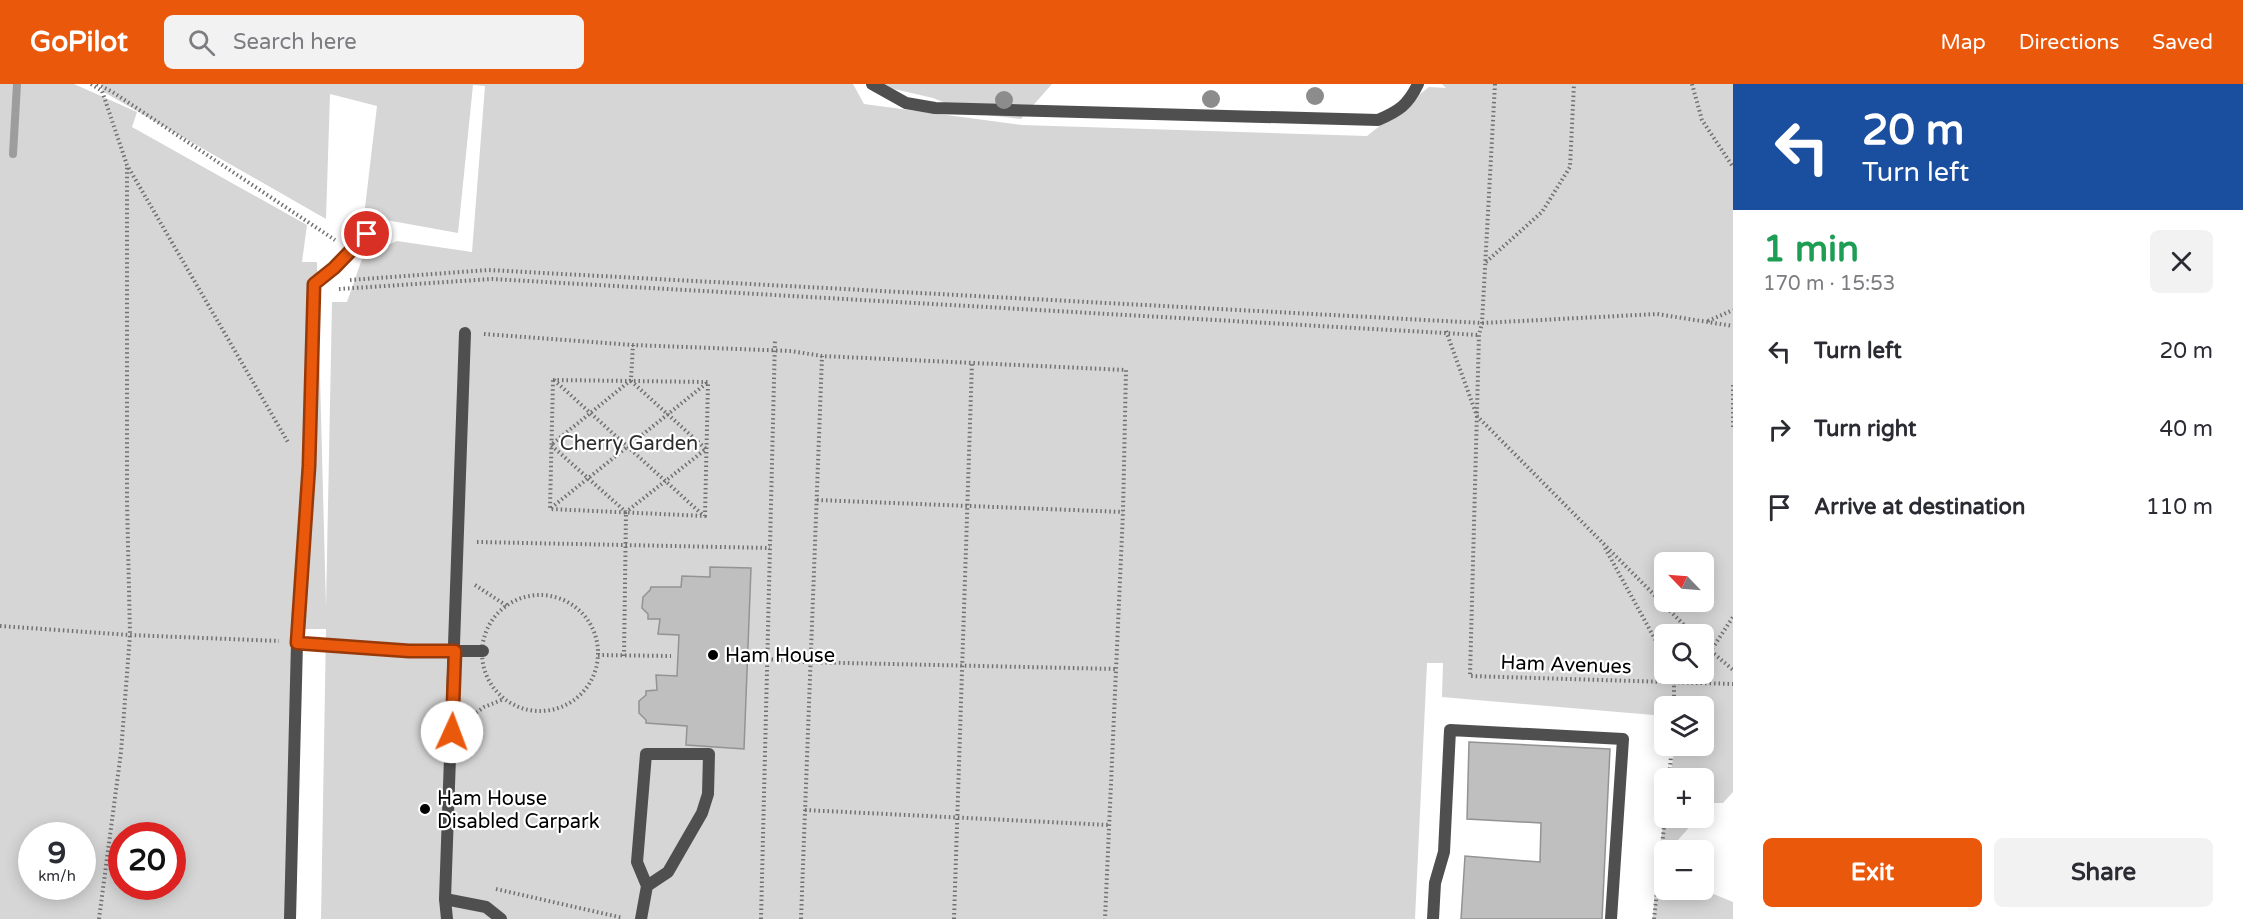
<!DOCTYPE html>
<html lang="en">
<head>
<meta charset="utf-8">
<style>
  :root { --surface:#fff; --page:#f2f2f3; --text:#2b2b33; --muted:#7c7c81; --accent:#ea580c }
  body { margin:0; font-family:"Varela Round",sans-serif; background:var(--page); color:var(--text); height:100vh; display:flex; flex-direction:column; font-size:22px; white-space:nowrap }
  * { box-sizing:border-box; margin:0 }
  p { font-size:20px; color:var(--muted) }
  .icon { flex:none; width:33px; height:33px; fill:none; stroke:currentColor; stroke-width:2; stroke-linecap:round; stroke-linejoin:round }
  .map { position:relative; flex:1; overflow:hidden }
  .drawer { display:flex; flex-direction:column; background:var(--surface); width:510px }
  .drawer>* { flex:none }
  .guide { background:#1a4fa0; color:#fff; overflow:hidden }
  .needle { width:39px; rotate:295deg }
  .controls { position:absolute; left:1654px; top:468px; display:grid; gap:12px }
  .controls a { display:grid; place-items:center; width:60px; height:60px; border-radius:9px; background:var(--surface); box-shadow:0 3px 15px #0003; font-size:30px }
  .speed { position:absolute; left:18px; top:738px; display:flex; gap:12px; font-size:30px; font-weight:700; text-align:center }
  .speed>* { display:grid; place-content:center; width:78px; height:78px; border-radius:50%; background:var(--surface); box-shadow:0 3px 15px #0003; line-height:1 }
  .speed small { font-size:15px; font-weight:400 }
  .speed .limit { border:9px solid #d22; background:#fff; color:#111 }
  .pin { position:absolute; display:grid; place-items:center; width:51px; height:51px; color:#fff; margin:-26px; border:3px solid #fff; border-radius:50%; box-shadow:0 2px 6px #0007 }
  .me { position:absolute; width:66px; margin:-33px; rotate:2deg; stroke-linejoin:round; filter:drop-shadow(0 0 4px #0008) }
  .turn { display:flex; align-items:center; gap:21px; height:126px; padding:0 30px; font-size:27px }
  .turn .icon { width:78px; height:78px; stroke-width:2.5 }
  .turn b { display:block; font-size:42px; line-height:51px }
  .round { display:grid; place-items:center; flex:none; width:63px; height:63px; border-radius:9px; background:var(--page) }
  .overview { display:flex; align-items:center; justify-content:space-between; height:102px; padding:0 30px }
  h1 { font-size:36px; font-weight:800; line-height:45px; color:#1e9e55 }
  .cta { display:flex; gap:12px; margin-top:auto; padding:12px 30px }
  .cta a { flex:1; height:69px; border-radius:9px; background:var(--accent); color:#fff; font-size:24px; font-weight:800; line-height:69px; text-align:center }
  .cta a+a { background:var(--page); color:var(--text) }
  ul { padding:0; list-style:none }
  li { display:flex; align-items:center; gap:18px; height:78px; padding:0 30px }
  li div { flex:1 }
  li b { display:block; font-size:22px }
  li em { font-style:normal }
  header { display:flex; align-items:center; gap:36px; box-sizing:border-box; height:84px; padding:0 30px; background:var(--accent); color:#fff }
  header strong { font-size:28px }
  nav { display:flex; gap:33px; margin-inline-start:auto; font-size:21px }
  .search { width:420px; height:54px; background:var(--page); display:flex; align-items:center; gap:15px; box-sizing:border-box; padding:0 21px; border-radius:9px; color:var(--muted); font-size:22px }
  main { display:flex; flex:1; min-height:0 }
  .map>svg:first-child { display:block }
  .green { fill:#d6d6d6; fill-rule:evenodd }
  .lines { fill:none; stroke-linecap:round; stroke-linejoin:round }
  .stream { stroke:#9d9d9d; stroke-width:8 }
  .building { fill:#bfbfbf; stroke:#939393; stroke-width:1.5 }
  .path { stroke:#717171; stroke-width:4; stroke-dasharray:1.5 3; stroke-linecap:butt }
  .service { stroke:#4f4f4f; stroke-width:12 }
  .tree { fill:#8c8c8c }
  .route-casing { stroke:#983908; stroke-width:15 }
  .route { stroke:#ea580c; stroke-width:10 }
  .poi-dot { fill:#000; stroke:#fff; stroke-width:2 }
  .labels { text-anchor:middle; stroke-width:4.5; stroke-linejoin:round; paint-order:stroke }
  .park-label { font-size:20px; fill:#2d2d2d; stroke:#fff }
  .poi-label { font-size:20px; fill:#000; stroke:#fff; text-anchor:start }
  .street-label { font-size:20px; fill:#000; stroke:#fff }
</style>
</head>
<body>
<header>
<strong>GoPilot</strong>
<div class="search"><svg class="icon" aria-label="search" viewBox="0 0 24 24"><circle cx="10" cy="10" r="6"/><path d="M15 15l6 6"/></svg>Search here</div>
<nav><a>Map</a><a>Directions</a><a>Saved</a></nav>
</header>
<main>
<div class="map">
<svg width="1733" height="835" viewBox="0 0 1733 835">
  <rect width="100%" height="100%" fill="#fff"/>
  <g class="green">
    <path d="M0,0H74L137,28L132,43L307,141L302,178H317L326,523L332,218H347L363,172L397,157L472,168L485,2L473,1L458,149L364,132L377,22L330,10L326,135L102,7L103,0H853L864,20L1022,41L1367,52L1429,3L1446,4L1442,0H1733V708L1723,719H1704V694H1670L1675,662H1704V622H1665V632L1442,613L1443,579H1427L1415,835H321L326,545H293L287,835H0ZM1665,478H1704V518H1665ZM1665,550H1704V590H1665ZM32,752H82V802H32ZM122,752H172V802H122Z"/>
    <path d="M881,0H1052L1021,35L970,29L933,14L881,2Z"/>
    <path d="M1665,729V734H1694V738L1678,756L1675,766H1665V806H1704V775L1713,777L1711,809L1733,818V835H1653L1656,788Z"/>
  </g>
  <g class="lines">
    <path class="stream" d="M13,70L17,0"/>
  </g>
  <g class="building">
    <path d="M710,483L751,484L744,665L686,661L687,642L646,639V636L639,629V617L646,611V607L657,606L656,591L677,592L679,551L658,550L660,535H648V530L642,524L643,513L650,506L651,503H681L682,492L710,493Z"/>
    <path d="M1469,658L1610,665L1602,835H1461L1465,772L1540,778L1541,739L1467,735Z"/>
  </g>
  <g class="lines">
    <g class="path">
      <path d="M91,0L102,7L127,81L289,360"/>
      <path d="M97,0L111,7L335,156"/>
      <path d="M1495,0L1482,239L1479,251L1470,592L1733,600"/>
      <path d="M1692,0L1702,36L1733,83"/>
      <path d="M1486,178L1542,128L1570,83L1574,0"/>
      <path d="M350,196L488,186L1482,239L1657,230L1733,242"/>
      <path d="M339,205L492,195L1479,251"/>
      <path d="M1708,237L1733,226"/>
      <path d="M1446,247L1477,332L1693,550"/>
      <path d="M484,250L633,261L791,267L822,272L1126,286L1123,428L1105,835"/>
      <path d="M553,296L708,298L705,432L550,425Z"/>
      <path d="M554,296L704,432"/>
      <path d="M631,297L706,365L626,428L551,361L631,296L633,261"/>
      <path d="M1733,301V344"/>
      <path d="M817,416L1123,428"/>
      <path d="M551,424L708,298"/>
      <path d="M477,458L770,464"/>
      <path d="M1605,464L1656,557L1665,583"/>
      <path d="M475,501L507,522"/>
      <circle cx="540" cy="569" r="58"/>
      <path d="M0,542L130,551L279,557"/>
      <path d="M1704,561L1733,586"/>
      <path d="M598,571L671,572"/>
      <path d="M624,572L626,428"/>
      <path d="M767,575L801,578L1116,585"/>
      <path d="M1668,590L1674,599V622"/>
      <path d="M1702,599L1710,568L1733,533"/>
      <path d="M469,634L484,623L504,615"/>
      <path d="M1669,694L1672,662"/>
      <path d="M805,726L1109,741"/>
      <path d="M496,805L623,834"/>
      <path d="M99,835L121,668L130,551L127,416V81"/>
      <path d="M761,835L775,255"/>
      <path d="M801,835L822,272"/>
      <path d="M954,835L972,278"/>
      <path d="M1654,835L1665,734"/>
    </g>
    <g class="service">
      <path d="M872,0L906,19L935,24L1378,36C1399,27 1408,21 1418,0"/>
      <path d="M297,559L409,567H483"/>
      <path d="M445,815L486,823L501,835"/>
      <path d="M290,835L297,559L309,382L314,200L334,184L367,150"/>
      <path d="M447,835L445,815L465,249"/>
      <path d="M641,835L647,802L637,778L646,670H709L708,710L702,729L668,788L647,802"/>
      <path d="M1433,835L1435,799L1444,768L1450,646L1623,655L1611,835"/>
    </g>
  </g>
  <g class="tree">
    <circle cx="1315" cy="12" r="9"/>
    <circle cx="1211" cy="15" r="9"/>
    <circle cx="1004" cy="16" r="9"/>
  </g>
  <g class="lines">
    <g class="route-casing">
      <path id="route" d="M367,150L334,184L314,200L309,382L297,559L409,567H455L452,648"/>
    </g>
    <use href="#route" class="route"/>
  </g>
  <g class="poi-dot">
    <circle cx="713" cy="571" r="6"/>
    <circle cx="425" cy="725" r="6"/>
  </g>
  <g class="labels">
    <g class="park-label">
      <text x="629" y="366">Cherry Garden</text>
    </g>
    <g class="poi-label">
      <text x="725" y="578">Ham House</text>
      <text x="437" y="721">Ham House<tspan x="437" dy="23">Disabled Carpark</tspan></text>
    </g>
    <g class="street-label">
      <text transform="translate(1566 580) rotate(2)" y="7">Ham Avenues</text>
    </g>
  </g>
</svg>
<div class="controls">
<a><svg class="needle" viewBox="-14 -14 28 28"><path d="M0-13l5 13h-10z" fill="#e53935"/><path d="M0 13l5-13h-10z" fill="#7c7c81"/></svg></a>
<a><svg class="icon" aria-label="search" viewBox="0 0 24 24"><circle cx="10" cy="10" r="6"/><path d="M15 15l6 6"/></svg></a>
<a><svg class="icon" aria-label="layers" viewBox="0 0 24 24"><path d="M12 4l9 5-9 5-9-5zM3 14l9 5 9-5"/></svg></a>
<a>+</a>
<a>−</a>
</div>
<div class="speed"><div>9<small>km/h</small></div><div class="limit">20</div></div>
<div class="pin" style="left:367px;top:150px;background:#d93025"><svg class="icon" aria-label="arrive" viewBox="0 0 24 24"><path d="M6 21V4h12l-3 4 3 4H6"/></svg></div>
<svg class="me" style="left:452px;top:648px" viewBox="-20 -20 40 40"><circle r="19" fill="#fff"/><path d="M0-13L10 11 0 6-10 11z" fill="#ea580c"/></svg>
</div>
<section class="drawer">
<div class="guide">
<div class="turn"><svg class="icon" aria-label="left" viewBox="0 0 24 24"><path d="M17 20v-9H6M10 6l-5 5 5 5"/></svg><div><b>20 m</b>Turn left</div></div>
</div>
<div class="overview"><div><h1>1 min</h1><p>170 m · 15:53</p></div><a class="round"><svg class="icon" aria-label="close" viewBox="0 0 24 24"><path d="M6 6l12 12M18 6L6 18"/></svg></a></div>
<ul>
<li><svg class="icon" aria-label="left" viewBox="0 0 24 24"><path d="M17 20v-9H6M10 6l-5 5 5 5"/></svg><div><b>Turn left</b></div><em>20 m</em></li>
<li><svg class="icon" aria-label="right" viewBox="0 0 24 24"><path d="M7 20v-9h11M14 6l5 5-5 5"/></svg><div><b>Turn right</b></div><em>40 m</em></li>
<li><svg class="icon" aria-label="arrive" viewBox="0 0 24 24"><path d="M6 21V4h12l-3 4 3 4H6"/></svg><div><b>Arrive at destination</b></div><em>110 m</em></li>
</ul>
<div class="cta"><a>Exit</a><a>Share</a></div>
</section>
</main>
</body>
</html>
